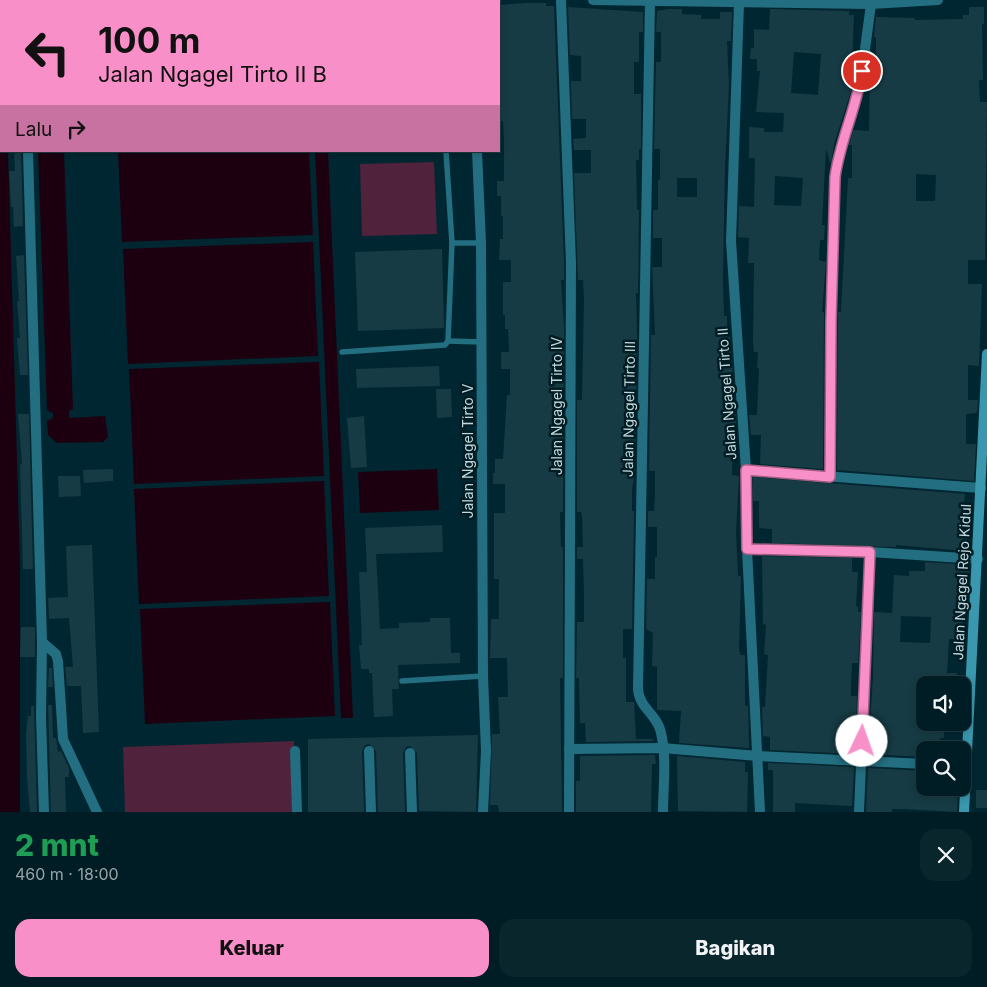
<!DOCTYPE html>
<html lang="id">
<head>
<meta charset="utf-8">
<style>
  :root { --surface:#001d25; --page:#0a262d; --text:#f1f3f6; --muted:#95a2a7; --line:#223b42; --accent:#f98fc8 }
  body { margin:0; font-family:Inter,sans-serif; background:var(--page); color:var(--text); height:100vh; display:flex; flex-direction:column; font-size:19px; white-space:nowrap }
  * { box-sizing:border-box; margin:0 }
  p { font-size:16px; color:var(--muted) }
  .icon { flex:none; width:28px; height:28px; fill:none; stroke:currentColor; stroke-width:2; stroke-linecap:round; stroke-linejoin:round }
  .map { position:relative; height:812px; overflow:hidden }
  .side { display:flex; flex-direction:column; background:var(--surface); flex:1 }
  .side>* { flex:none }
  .top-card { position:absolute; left:0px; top:0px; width:500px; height:152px; box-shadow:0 2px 8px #0003,0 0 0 1px var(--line); background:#f98fc8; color:#111; overflow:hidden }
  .tools { position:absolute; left:916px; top:676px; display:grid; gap:10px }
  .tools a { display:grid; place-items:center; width:55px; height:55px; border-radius:10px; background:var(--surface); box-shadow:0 2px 8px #0003,0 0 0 1px var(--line); font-size:25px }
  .pin { position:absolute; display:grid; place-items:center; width:42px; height:42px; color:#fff; margin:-21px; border:2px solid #fff; border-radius:50%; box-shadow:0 1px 5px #0007 }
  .me { position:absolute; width:55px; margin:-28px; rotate:3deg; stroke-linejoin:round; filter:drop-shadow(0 0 4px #0008) }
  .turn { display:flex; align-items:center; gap:18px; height:105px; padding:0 15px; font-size:22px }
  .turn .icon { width:65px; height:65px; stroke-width:2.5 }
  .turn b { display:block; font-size:35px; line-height:42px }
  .then { display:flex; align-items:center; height:48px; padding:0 15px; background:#0003; gap:10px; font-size:19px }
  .round { display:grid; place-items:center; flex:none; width:52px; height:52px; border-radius:15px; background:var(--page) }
  .headline { display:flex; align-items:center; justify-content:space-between; height:85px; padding:0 15px }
  h1 { font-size:30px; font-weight:800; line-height:38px; color:#1e9e55 }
  .button { display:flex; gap:10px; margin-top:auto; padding:10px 15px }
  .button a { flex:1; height:58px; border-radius:15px; background:var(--accent); color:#111; font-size:20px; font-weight:800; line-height:58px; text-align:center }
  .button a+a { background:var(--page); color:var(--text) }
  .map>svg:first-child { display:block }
  .green { fill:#50223c }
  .water { fill:#1d0010 }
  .building { fill:#163b44; fill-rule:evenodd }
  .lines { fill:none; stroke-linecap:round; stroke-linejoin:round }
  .lane { stroke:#236f81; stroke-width:5.5 }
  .street { stroke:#236f81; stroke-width:10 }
  .secondary { stroke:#3997ae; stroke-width:10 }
  .route-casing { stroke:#a25d82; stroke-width:12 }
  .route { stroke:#f98fc8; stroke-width:9 }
  .labels { text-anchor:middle; stroke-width:5; stroke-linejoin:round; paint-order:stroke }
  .street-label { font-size:14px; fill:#c2d7dd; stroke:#011d24 }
</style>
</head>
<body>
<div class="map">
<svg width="987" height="812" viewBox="0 0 987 812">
  <rect width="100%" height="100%" fill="#002731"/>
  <g class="green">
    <path d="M434,162L437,234L362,236L360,164Z"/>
    <path d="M294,741L297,812H125L123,747Z"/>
  </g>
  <g class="water">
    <rect x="97" y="0" width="83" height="1"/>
    <rect x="199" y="0" width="82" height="1"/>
    <path d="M0,77L1,151H8L20,563V812H0Z"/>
    <path d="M38,151H64L73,409L69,411V418L105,416L108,437L103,442L57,443L48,435L47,421L53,418V413L47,410Z"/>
    <path d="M118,151H309L313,235L122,242Z"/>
    <path d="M315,151H328L353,718H341Z"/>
    <path d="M313,242L318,356L128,364L123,249Z"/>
    <path d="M319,362L324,476L134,484L129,369Z"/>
    <path d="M437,469L439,510L360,513L358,472Z"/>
    <path d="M324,481L329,596L139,604L134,489Z"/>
    <path d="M330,602L335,716L145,724L140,609Z"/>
  </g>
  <g class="building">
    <path d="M525,3H546V6H554L564,263V280H561L564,329L563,512H560L561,547H563V678H560L562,812H499L498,805H490L492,734H500L498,697H508L507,658H490L491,619H499V579H494V513H505V484H493V473H495V459H503L507,395H510V369H501V352H509L508,329H505V315H503V282H511V260H499L500,239H503V216H501V196H497V181H504V142L503,121H499V5Z"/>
    <path d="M568,7L643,12V32H639V62H634V94H641V149H639V160H636L637,210H639L638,293H636L637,334L635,471L632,489V511H634L632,629H623V658H626V702H634L636,739H653V741L586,742L585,723H580L579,678H576L577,622H584V592L583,559H577V547H583L582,515L581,512H577V400H582L584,301L583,280H578L574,173H591V150H574L573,139L586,138V119H572L571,81H581V56L570,55Z"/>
    <path d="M969,7H984V24H982L983,80H979L980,102H987L985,260H968V284H982L979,366L968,365V400H978L977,413L966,414V444H976L974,481L837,470L838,312H841L848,178H852V145H849L853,130L869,131L870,78L872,58H876V37H874L876,17L915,18V20L963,19V15H969ZM916,174L936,175L935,201H916Z"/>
    <path d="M669,9H682V14L701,15V19H720V12H732L731,41H727L729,85L725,167L723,280L724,316H727V337H730L738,448H733L732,475L739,476L736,532L738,576H741L739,651L741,655H745V706H748L749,748L679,743L681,711L657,710V667L652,666L653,633L646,629L647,579H655V557H657V527H648V511H654L655,495V471H649L651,335H655L652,267H662V238H653V210H658V180H660V149H654L656,62H661V32H656L657,11ZM677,178H697V197H677Z"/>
    <path d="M770,9L849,11V15H854L851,91L834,144L831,165L826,149L822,225H825L824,240H820L819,260L826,262L822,312H824L823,469L760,464L761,435H751L749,415H757L759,368H757L758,352H754L753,343L754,263H748L749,238L738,237L739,206L754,207L755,158H749V127L764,128V132H783L784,113L756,112L760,71H757V59H750L751,48H754V29L769,30ZM794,52L821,54L818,95L791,93ZM775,176L803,178L801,206L774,205Z"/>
    <path d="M14,151H21L23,226L14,227L13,207H11L9,171H15Z"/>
    <path d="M442,249L444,328L358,331L355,252Z"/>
    <path d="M24,255L28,375H20L17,338H20L17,301H19L16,256Z"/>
    <path d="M439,366L440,386L357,388L356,369Z"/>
    <path d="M436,389H451L452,417L437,418Z"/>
    <path d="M18,414H29L33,569H23L20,465L22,464Z"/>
    <path d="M364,416L367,467L351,468L347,418Z"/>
    <path d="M113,469V481L84,483L83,470Z"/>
    <path d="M58,476H80L81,496L59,497Z"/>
    <path d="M753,477L965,494L964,502H962L961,534H967L966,551L896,545V547L772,543V529L759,528V501H753Z"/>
    <path d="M442,525L443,552L376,554L380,629L399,628V623L430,622V618H450L451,653H460V663L398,665L399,689H392L393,716L374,717L372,673H369V669H361L359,645H362L359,572H367L365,528Z"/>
    <path d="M92,545L99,732L83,733L81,686H67L65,667H73L69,618L49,619L48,598L68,597L66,546Z"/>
    <path d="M762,556L852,558V572H858L856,606L858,607V612H861L858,663H852L851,684V696H857L855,754L770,750V737L763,736L762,707H765L768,655L764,654L766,625L763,624Z"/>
    <path d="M925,562L970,565L969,578H966L967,615H963L962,640L949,639L947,673H957L956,685H925V722H944V738H940V750H925V757L868,754L873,677L874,612L892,613L894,575L909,576V571H925ZM901,616L931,617L930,643L900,642Z"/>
    <path d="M21,627H35V657H20Z"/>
    <path d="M49,668H52L53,687H48Z"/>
    <path d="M48,705H52L53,738H56L58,752L61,751L69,768V777H65L66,812H51Z"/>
    <path d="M31,706H34L37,812H30L27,777L26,734L28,716H31Z"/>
    <path d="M478,735L476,812L419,811L417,753L410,746L406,747L403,753L405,812H378L376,751L369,744L365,745L362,751L364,812H308V739Z"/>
    <path d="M655,755L656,764H652L651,812H576V781H580V756Z"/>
    <path d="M677,756L745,762V772H748L747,812L678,811Z"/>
    <path d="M768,763L854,767L852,806L795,803V812H773V770H768Z"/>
    <path d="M868,768L925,771V788H958L957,812L902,809H892V812H866Z"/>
    <rect x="976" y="790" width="11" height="18"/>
  </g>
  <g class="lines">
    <g class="lane">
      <path d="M311,0V1"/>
      <path d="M453,1L459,0"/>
      <path d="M452,243H481"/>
      <path d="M448,341L482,342"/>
      <path d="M342,352L445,345L448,341L452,243L446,151"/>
      <path d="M402,681L483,676"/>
    </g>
    <g class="street">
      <path d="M20,0V1"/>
      <path d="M469,0V1"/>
      <path d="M561,0L571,263L569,812"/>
      <path d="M593,0L871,4L938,0"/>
      <path d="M650,0L638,689C639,708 658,715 661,733C667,758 663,787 663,812"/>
      <path d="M739,3L731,241L746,470L747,549L760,812"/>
      <path d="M28,151L42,642L56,654L58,661L63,739L97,812"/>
      <path d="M477,151L481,243L483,676L486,751L483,812"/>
      <path d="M746,470L981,488"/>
      <path d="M830,477L831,322L835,177L843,139L860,87L871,4"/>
      <path d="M747,549L870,552L978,559"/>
      <path d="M42,642L41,717L44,812"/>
      <path d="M569,749L662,748L758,756L925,764"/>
      <path d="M295,751L297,812"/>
      <path d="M369,751L371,812"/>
      <path d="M410,753L412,812"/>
      <path d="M859,812L870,552"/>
    </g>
    <path class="secondary" d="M964,812L987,354"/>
  </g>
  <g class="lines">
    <g class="route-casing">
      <path id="route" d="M862,741L870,552L747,549L746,470L830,477L831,322L835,177C840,140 857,107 862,71"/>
    </g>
    <use href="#route" class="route"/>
  </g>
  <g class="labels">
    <g class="street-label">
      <text transform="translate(727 394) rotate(-94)" y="5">Jalan Ngagel Tirto II</text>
      <text transform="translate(557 406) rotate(-90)" y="5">Jalan Ngagel Tirto IV</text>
      <text transform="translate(629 409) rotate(-89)" y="5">Jalan Ngagel Tirto III</text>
      <text transform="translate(468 451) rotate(-90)" y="5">Jalan Ngagel Tirto V</text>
      <text transform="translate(962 582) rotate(-87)" y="5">Jalan Ngagel Rejo Kidul</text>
    </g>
  </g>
</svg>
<div class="tools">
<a><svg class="icon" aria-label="sound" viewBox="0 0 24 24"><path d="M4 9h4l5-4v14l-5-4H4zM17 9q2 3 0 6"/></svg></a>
<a><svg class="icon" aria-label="search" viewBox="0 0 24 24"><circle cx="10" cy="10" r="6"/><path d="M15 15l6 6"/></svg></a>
</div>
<div class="pin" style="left:862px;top:71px;background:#d93025"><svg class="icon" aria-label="arrive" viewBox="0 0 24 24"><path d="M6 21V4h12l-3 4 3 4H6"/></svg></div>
<svg class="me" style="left:862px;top:741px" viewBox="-20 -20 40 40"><circle r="19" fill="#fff"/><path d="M0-13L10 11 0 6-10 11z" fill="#f98fc8"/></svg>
<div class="top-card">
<div class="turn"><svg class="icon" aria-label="left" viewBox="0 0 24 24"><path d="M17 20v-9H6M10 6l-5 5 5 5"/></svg><div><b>100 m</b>Jalan Ngagel Tirto II B</div></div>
<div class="then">Lalu<svg class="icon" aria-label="right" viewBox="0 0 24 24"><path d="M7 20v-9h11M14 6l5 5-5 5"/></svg></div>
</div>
</div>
<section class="side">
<div class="headline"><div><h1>2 mnt</h1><p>460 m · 18:00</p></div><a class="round"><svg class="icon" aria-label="close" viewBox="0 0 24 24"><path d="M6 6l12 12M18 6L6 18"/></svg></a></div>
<div class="button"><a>Keluar</a><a>Bagikan</a></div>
</section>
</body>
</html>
